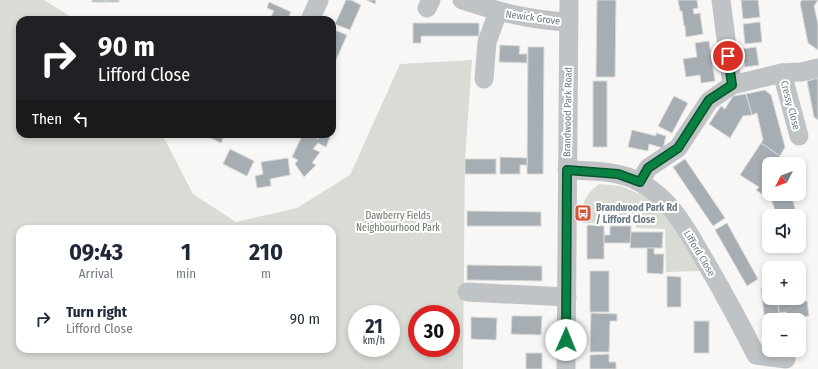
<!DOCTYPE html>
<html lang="en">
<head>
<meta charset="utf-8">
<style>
  :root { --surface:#fff; --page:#f2f2f3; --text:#1f2937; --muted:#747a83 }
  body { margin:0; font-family:"Fira Sans Condensed",sans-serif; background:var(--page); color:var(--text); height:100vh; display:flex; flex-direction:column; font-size:15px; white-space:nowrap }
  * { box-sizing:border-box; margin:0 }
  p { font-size:13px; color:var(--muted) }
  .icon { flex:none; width:22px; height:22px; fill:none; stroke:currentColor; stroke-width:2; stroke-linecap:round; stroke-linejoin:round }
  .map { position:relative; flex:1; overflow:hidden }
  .side { position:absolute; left:16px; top:225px; width:320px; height:128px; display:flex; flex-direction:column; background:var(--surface); border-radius:12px; box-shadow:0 2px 6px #0003 }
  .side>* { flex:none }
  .guide { position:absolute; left:16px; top:16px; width:320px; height:122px; border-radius:12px; box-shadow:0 2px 6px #0003; background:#202124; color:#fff; overflow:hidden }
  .needle { width:26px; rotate:228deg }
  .tools { position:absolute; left:762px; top:157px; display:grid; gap:8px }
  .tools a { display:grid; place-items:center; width:44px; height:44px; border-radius:8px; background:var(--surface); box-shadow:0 2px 6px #0003; font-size:20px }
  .speed { position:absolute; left:348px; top:305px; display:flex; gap:8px; font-size:20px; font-weight:700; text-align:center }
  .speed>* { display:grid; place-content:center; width:52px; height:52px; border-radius:50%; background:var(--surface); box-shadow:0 2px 6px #0003; line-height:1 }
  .speed small { font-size:10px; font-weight:400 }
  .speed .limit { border:6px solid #d22; background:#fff; color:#111 }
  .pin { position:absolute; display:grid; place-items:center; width:34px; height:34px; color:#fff; margin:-17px; border:2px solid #fff; border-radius:50%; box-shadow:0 1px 4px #0007 }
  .me { position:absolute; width:44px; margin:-22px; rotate:1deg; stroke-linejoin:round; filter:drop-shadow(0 0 3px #0008) }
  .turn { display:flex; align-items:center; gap:14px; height:84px; padding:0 16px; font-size:18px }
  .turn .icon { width:52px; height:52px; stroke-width:2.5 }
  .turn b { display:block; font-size:28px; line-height:34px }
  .then { display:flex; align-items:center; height:38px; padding:0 16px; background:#0003; gap:8px; font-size:15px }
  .eta { display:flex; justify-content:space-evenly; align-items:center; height:68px; text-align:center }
  .eta b { font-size:24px; font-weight:700; line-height:28px }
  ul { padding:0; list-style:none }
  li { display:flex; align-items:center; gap:12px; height:52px; padding:0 16px }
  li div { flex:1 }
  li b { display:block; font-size:15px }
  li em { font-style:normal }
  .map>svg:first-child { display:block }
  .green { fill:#d8dcd5; fill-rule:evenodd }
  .building { fill:#a7aeb3; stroke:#d9d9d7 }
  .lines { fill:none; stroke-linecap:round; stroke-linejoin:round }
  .minor { stroke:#bfc3c6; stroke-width:19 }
  .route-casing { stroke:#07532c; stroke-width:10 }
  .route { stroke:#0b8043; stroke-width:7 }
  .labels { text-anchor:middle; stroke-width:4; stroke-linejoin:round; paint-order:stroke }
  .street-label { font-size:10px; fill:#697983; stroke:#fff }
  .poi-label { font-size:10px; font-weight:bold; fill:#697983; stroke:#fff; text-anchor:start }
  .park-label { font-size:10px; fill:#677664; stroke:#fff }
</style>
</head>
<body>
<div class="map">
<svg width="818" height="369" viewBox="0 0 818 369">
  <rect width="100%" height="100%" fill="#f8f7f5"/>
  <g class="green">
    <path d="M0,0H44L76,20H20V134H162L193,194L236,222L297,208L350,175L400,64L472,60L465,159L463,369H0ZM20,229H332V349H20ZM357,314H391V348H357ZM417,314H451V348H417Z"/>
    <path d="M599,184L621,186L651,199L671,217L701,271L666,272L665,229L636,228L635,224L582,223C583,203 582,198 599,184Z"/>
  </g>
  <g class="building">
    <rect x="92" y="0" width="14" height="2"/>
    <rect x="106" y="0" width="13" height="2"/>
    <path d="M346,0H351L361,5L350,30L335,24Z"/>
    <path d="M366,0H376L375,4Z"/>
    <path d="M597,0H616L615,77H596Z"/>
    <path d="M678,0H697L698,8L693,9L694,14L700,13L703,34L686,37L685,26H684L682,11H680Z"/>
    <path d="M741,0H758L760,17L743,19Z"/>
    <path d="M802,0H818L814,6L818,24V50L808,43L800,3Z"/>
    <path d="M269,2L291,12L287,20H269L274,11L267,8Z"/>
    <path d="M760,22L762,42L745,44L743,24Z"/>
    <path d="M413,23H479V36H421V43H413Z"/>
    <path d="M332,29L347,35L336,60L332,58Z"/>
    <path d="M709,41L715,81L701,83L700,75L686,77L683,59L697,57L695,43Z"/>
    <path d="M500,45L520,46L519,54H527V63L499,62Z"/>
    <path d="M528,47H544L543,174H527Z"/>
    <path d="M756,47L759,65L745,67L742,49Z"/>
    <path d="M818,78V120L814,117L807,81Z"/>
    <rect x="593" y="81" width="14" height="66"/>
    <path d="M765,90L771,95L785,147L780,156L761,143L763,140L757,113L752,115L746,94Z"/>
    <path d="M746,94L752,115L743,116L730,138L709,124L721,106L725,109L733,96Z"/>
    <path d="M674,96L688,103L672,133L658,126Z"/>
    <path d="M632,130L656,136V133L666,136L663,148L649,144L648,151L628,147Z"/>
    <path d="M202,134H225L221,143Z"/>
    <path d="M303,134H310L318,139L320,134H324L330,137L326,147L318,143L313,149L320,152L312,163L316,165L304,177L295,164L298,160L292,157Z"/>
    <path d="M761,143L780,156L775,164H769V172L768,174L769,175V194H791L797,216H777L772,201L756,190L759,187L740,175Z"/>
    <path d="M230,149L254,161L247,176L223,164Z"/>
    <path d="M500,157L527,158V165H520V174H500Z"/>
    <path d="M288,158L290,175L270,179L271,186L257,188L255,176L263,174L261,162Z"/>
    <rect x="465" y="159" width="31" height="15"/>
    <path d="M685,159L725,218L713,226L673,167Z"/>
    <path d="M467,211L541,212V226H467Z"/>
    <path d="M727,223L758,279L747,286L715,230Z"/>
    <path d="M587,225L604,226V259H587Z"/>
    <path d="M610,226H631V243H604V235H610Z"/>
    <path d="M631,232H663L662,248H630Z"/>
    <path d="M647,248H654V254H664L663,274L647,273Z"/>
    <path d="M467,265L542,266V281L467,280Z"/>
    <rect x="590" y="271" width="19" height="41"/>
    <path d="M667,276L681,277V307H667Z"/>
    <path d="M769,287V298H777L780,320H769L765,322L761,288Z"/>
    <path d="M807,301L809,316L787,319L786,312L779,313L778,305Z"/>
    <path d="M591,313L617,314V321H610L609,352H590Z"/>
    <path d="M512,316H542L541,335L511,334Z"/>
    <path d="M471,317L497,318L496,340L471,339Z"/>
    <rect x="694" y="321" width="15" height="32"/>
    <rect x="526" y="353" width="16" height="16"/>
    <path d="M609,354V362H616V369H590V355Z"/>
  </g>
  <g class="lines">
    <g class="minor">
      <path d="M462,0C499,12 530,20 568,22"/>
      <path d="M721,0L732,85"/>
      <path d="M427,8L431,0"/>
      <path d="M310,20L319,0"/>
      <path d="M782,73L799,136"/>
      <path d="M484,79L487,42L498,12"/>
      <path d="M567,170C591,171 619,170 641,183C673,201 687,231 705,261C723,292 740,323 756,355L786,359"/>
      <path d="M640,182L648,168L678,148L709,101L732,85L782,73L801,72L818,68"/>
      <path d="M467,292L567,297"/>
      <path d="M566,369L569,0"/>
    </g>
  </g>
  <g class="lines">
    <g class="route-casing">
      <path id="route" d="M566,340L567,170L618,174L640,182L648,168L678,148L709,100L732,85L728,56"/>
    </g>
    <use href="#route" class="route"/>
  </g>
  <defs>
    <g id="bus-square" transform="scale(0.9)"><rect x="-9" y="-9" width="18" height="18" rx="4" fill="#d45639" stroke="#fff"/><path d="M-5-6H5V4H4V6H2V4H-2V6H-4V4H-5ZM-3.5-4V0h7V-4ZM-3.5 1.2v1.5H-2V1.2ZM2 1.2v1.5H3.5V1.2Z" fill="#fff"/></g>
  </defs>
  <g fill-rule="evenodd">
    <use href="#bus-square" x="583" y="213"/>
  </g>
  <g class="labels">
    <g class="street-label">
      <text transform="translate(533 17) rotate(8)" y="4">Newick Grove</text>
      <text transform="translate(791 105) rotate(75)" y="4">Cressy Close</text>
      <text transform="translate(567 112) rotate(-89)" y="4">Brandwood Park Road</text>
      <text transform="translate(700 253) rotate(59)" y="4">Lifford Close</text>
    </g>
    <g class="poi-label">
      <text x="596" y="211">Brandwood Park Rd<tspan x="596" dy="12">/ Lifford Close</tspan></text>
    </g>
    <g class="park-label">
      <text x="398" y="219">Dawberry Fields<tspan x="398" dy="12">Neighbourhood Park</tspan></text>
    </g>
  </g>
</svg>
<div class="tools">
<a><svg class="needle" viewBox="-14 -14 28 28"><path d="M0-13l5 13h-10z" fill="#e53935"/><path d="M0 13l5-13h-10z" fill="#747a83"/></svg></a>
<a><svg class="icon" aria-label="sound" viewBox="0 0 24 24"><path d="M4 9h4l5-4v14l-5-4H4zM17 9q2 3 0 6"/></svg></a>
<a>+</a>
<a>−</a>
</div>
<div class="speed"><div>21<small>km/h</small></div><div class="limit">30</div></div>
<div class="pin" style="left:728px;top:56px;background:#d93025"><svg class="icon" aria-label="arrive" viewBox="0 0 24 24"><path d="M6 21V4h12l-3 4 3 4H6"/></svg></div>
<svg class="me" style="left:566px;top:340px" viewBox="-20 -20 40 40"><circle r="19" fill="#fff"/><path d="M0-13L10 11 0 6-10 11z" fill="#0b8043"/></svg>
<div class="guide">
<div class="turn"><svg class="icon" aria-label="right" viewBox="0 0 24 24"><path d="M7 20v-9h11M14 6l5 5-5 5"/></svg><div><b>90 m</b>Lifford Close</div></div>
<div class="then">Then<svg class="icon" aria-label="left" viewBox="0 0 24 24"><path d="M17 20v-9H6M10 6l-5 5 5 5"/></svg></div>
</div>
<section class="side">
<div class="eta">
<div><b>09:43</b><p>Arrival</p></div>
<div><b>1</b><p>min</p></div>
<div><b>210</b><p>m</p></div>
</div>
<ul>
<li><svg class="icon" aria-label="right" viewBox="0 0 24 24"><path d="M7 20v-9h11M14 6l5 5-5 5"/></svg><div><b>Turn right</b><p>Lifford Close</p></div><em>90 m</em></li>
</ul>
</section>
</div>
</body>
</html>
